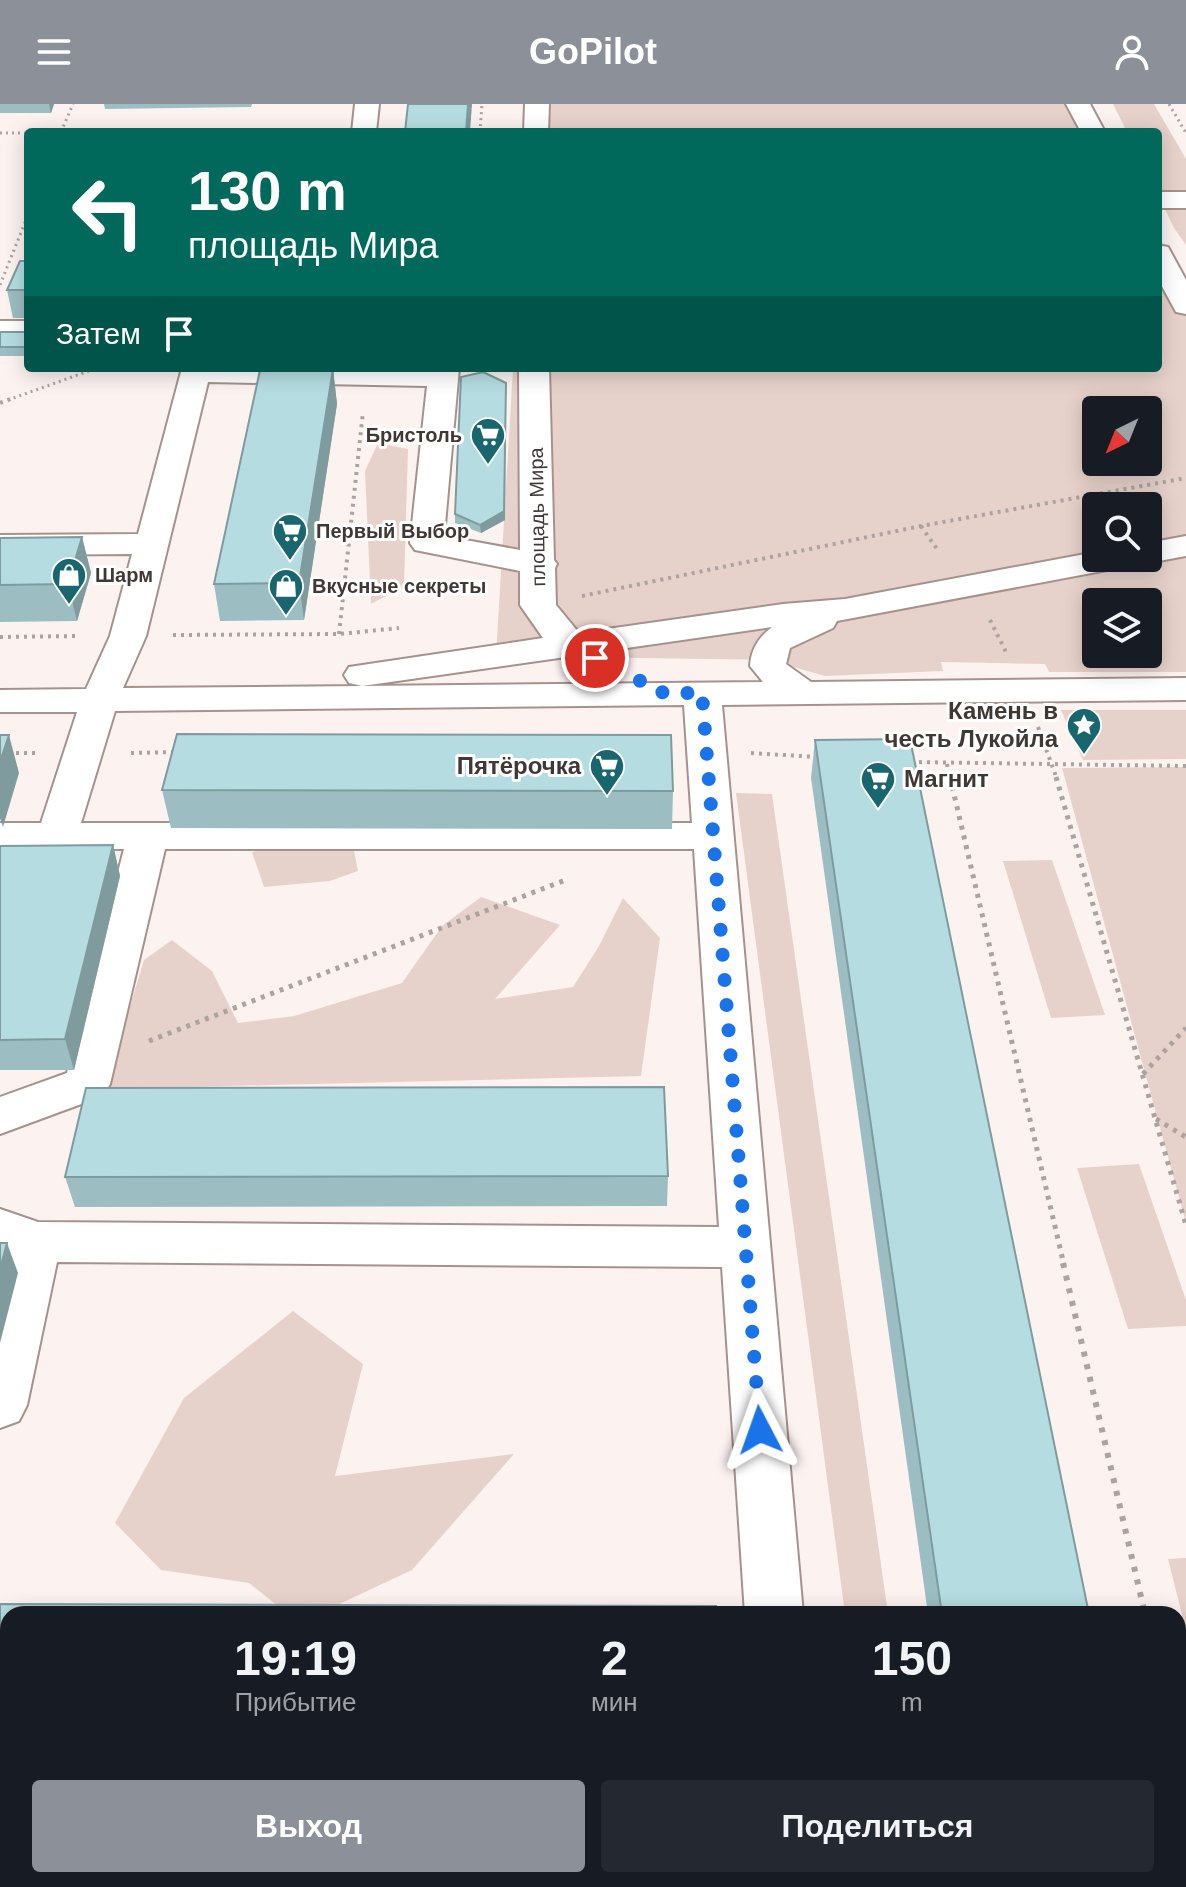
<!DOCTYPE html>
<html lang="ru">
<head>
<meta charset="utf-8">
<style>
  :root { --surface:#171b24; --page:#242831; --text:#f1f3f6; --muted:#9ea1a6; --accent:#8c9099 }
  body { margin:0; font-family:Helvetica,sans-serif; background:var(--page); color:var(--text); height:100vh; display:flex; flex-direction:column; font-size:30px; white-space:nowrap }
  * { box-sizing:border-box; margin:0 }
  p { font-size:26px; color:var(--muted) }
  .icon { flex:none; width:44px; height:44px; fill:none; stroke:currentColor; stroke-width:2; stroke-linecap:round; stroke-linejoin:round }
  .map { position:relative; flex:1; overflow:hidden }
  .details { position:absolute; left:0px; top:1502px; width:1186px; height:282px; display:flex; flex-direction:column; background:var(--surface); border-radius:24px 24px 0 0; box-shadow:0 4px 20px #0003 }
  .details>* { flex:none }
  .top-card { position:absolute; left:24px; top:24px; width:1138px; height:244px; border-radius:8px; box-shadow:0 4px 20px #0003; background:#00695c; color:#fff; overflow:hidden }
  .needle { width:52px; rotate:223deg }
  .fabs { position:absolute; left:1082px; top:292px; display:grid; gap:16px }
  .fabs a { display:grid; place-items:center; width:80px; height:80px; border-radius:8px; background:var(--surface); box-shadow:0 4px 20px #0003; font-size:40px }
  .pin { position:absolute; display:grid; place-items:center; width:68px; height:68px; color:#fff; margin:-34px; border:4px solid #fff; border-radius:50%; box-shadow:0 2px 8px #0007 }
  .me { position:absolute; width:88px; margin:-44px; rotate:356deg; stroke-linejoin:round; filter:drop-shadow(0 0 6px #0008) }
  .turn { display:flex; align-items:center; gap:28px; height:168px; padding:0 32px; font-size:36px }
  .turn .icon { width:104px; height:104px; stroke-width:2.5 }
  .turn b { display:block; font-size:56px; line-height:68px }
  .then { display:flex; align-items:center; height:76px; padding:0 32px; background:#0003; gap:16px; font-size:30px }
  .eta { display:flex; justify-content:space-evenly; align-items:center; height:136px; text-align:center }
  .eta b { font-size:48px; font-weight:800; line-height:56px }
  .primary-button { display:flex; gap:16px; margin-top:auto; padding:16px 32px }
  .primary-button a { flex:1; height:92px; border-radius:8px; background:var(--accent); color:#fff; font-size:32px; font-weight:800; line-height:92px; text-align:center }
  .primary-button a+a { background:var(--page); color:var(--text) }
  header { display:flex; justify-content:space-between; align-items:center; height:104px; padding:0 32px; background:var(--accent); color:#fff; font-size:36px; font-weight:800 }
  .map>svg:first-child { display:block }
  .green { fill:#e7d2cb; fill-rule:evenodd }
  .lines { fill:none; stroke-linecap:round; stroke-linejoin:round }
  .minor-casing { stroke:#a6928c; stroke-width:4 }
  .path-far3 { stroke:#aba3a0; stroke-width:3; stroke-dasharray:2 4; stroke-linecap:butt }
  .path-far2 { stroke:#aba3a0; stroke-width:4; stroke-dasharray:3 5; stroke-linecap:butt }
  .path-far1 { stroke:#aba3a0; stroke-width:5; stroke-dasharray:4 6; stroke-linecap:butt }
  .path { stroke:#aba3a0; stroke-width:6; stroke-dasharray:5 8; stroke-linecap:butt }
  .minor { fill:#fff; fill-rule:evenodd }
  .wall { fill:#9cbec2 }
  .shaded-wall { fill:#7f9b9e }
  .building { fill:#b5dde1; stroke:#7f9b9e; stroke-width:2 }
  .route { stroke:#1a73e8; stroke-width:14; stroke-dasharray:0 25.2 }
  .labels { text-anchor:middle; stroke-width:6; stroke-linejoin:round; paint-order:stroke }
  .far-poi-label { font-size:20px; font-weight:bold; fill:#403835; stroke:#fff; text-anchor:start }
  .far-street-label { font-size:20px; fill:#403835; stroke:#fff }
  .poi-label { font-size:24px; font-weight:bold; fill:#403835; stroke:#fff; text-anchor:end }
</style>
</head>
<body>
<header><svg class="icon" aria-label="menu" viewBox="0 0 24 24"><path d="M4 6h16M4 12h16M4 18h16"/></svg>GoPilot<svg class="icon" aria-label="person" viewBox="0 0 24 24"><circle cx="12" cy="8" r="4"/><path d="M4 21q1-7 8-7t8 7"/></svg></header>
<div class="map">
<svg width="1186" height="1783" viewBox="0 0 1186 1783">
  <rect width="100%" height="100%" fill="#fcf3f1"/>
  <g class="green">
    <path d="M529,0H1070L1085,28H527Z"/>
    <path d="M1113,0H1154L1186,55V141L1174,124L1158,91V28H1127Z"/>
    <path d="M1158,161L1186,212V568H1049L1045,560L941,558L943,567L825,572L790,562L787,556L496,552L513,264H1158ZM1096,306H1148V358H1096ZM1096,402H1148V454H1096ZM1096,498H1148V550H1096Z"/>
    <path d="M378,339L408,345L404,482L371,500L365,367Z"/>
    <path d="M1061,606H1186V655L1083,656Z"/>
    <path d="M1186,663V1119L1062,664Z"/>
    <path d="M736,689L772,690L888,1510H845Z"/>
    <path d="M309,737L354,747L358,767L330,777L264,783L252,748Z"/>
    <path d="M1052,756L1105,911L1051,914L1003,757Z"/>
    <path d="M481,793L560,821L495,895L573,883L599,842L623,794L660,834L641,972L105,985L144,856L172,836L212,867L238,919L294,912L402,879L442,822Z"/>
    <path d="M1139,1060L1186,1196V1222L1128,1225L1077,1064Z"/>
    <path d="M293,1207L363,1260L335,1372L514,1350L412,1466L318,1510H288L249,1479L161,1466L115,1419L184,1294Z"/>
    <path d="M1186,1454V1527L1168,1455Z"/>
    <path d="M0,1687L8,1688V1776H215V1783H0Z"/>
  </g>
  <g class="lines">
    <g class="minor-casing">
      <g id="minor">
        <path d="M355,0H379L376,28H352Z"/>
        <path d="M525,0H549L548,28H524Z"/>
        <path d="M1066,0H1090L1105,28H1081Z"/>
        <rect x="1158" y="88" width="28" height="16"/>
        <path d="M1158,141L1168,143L1186,176V210L1176,208L1158,175Z"/>
        <rect x="0" y="217" width="28" height="18"/>
        <path d="M182,264H459L444,432L520,446L519,264H549L554,456L557,460L555,464L556,501L579,529L783,500L845,495L1096,448V454H1148V439L1186,432V452L1148,459L1135,454L1130,461L1118,464L837,517L833,524L790,544L786,560L811,578L1186,574V596L722,601L803,1510H745L722,1163L57,1158L27,1301L19,1317L0,1324V1189L10,1149L0,1145V1105L38,1118L719,1123L694,745H165L110,980L103,992L0,1030V993L67,969L124,745H0V719H41L77,608H0V586L86,585L110,532L132,450L0,451V431L138,430ZM208,278L427,282L410,439L415,446L520,467V501L543,534L349,563L344,571L349,579L362,582L123,584L146,532ZM772,523C759,533 751,545 750,562L763,578L362,582L566,553L591,563L604,560L609,552L606,547ZM684,601L692,719H81L115,607Z"/>
        <rect x="0" y="1707" width="8" height="64"/>
        <path d="M763,1776H827L828,1783H764Z"/>
      </g>
    </g>
    <g class="path-far3">
      <path d="M1169,0L1186,29"/>
      <path d="M61,28L73,0"/>
      <path d="M480,28L482,0"/>
      <path d="M0,29H28"/>
      <path d="M0,181L28,111"/>
      <path d="M8,296L97,264"/>
    </g>
    <g class="path-far2">
      <path d="M0,299L13,294"/>
      <path d="M921,422L939,448"/>
      <path d="M582,492L921,422L1186,374"/>
      <path d="M990,516L1007,550"/>
      <path d="M339,530L363,308"/>
      <path d="M173,531L339,530L399,524"/>
      <path d="M0,533L79,532"/>
      <path d="M1038,623L1057,675"/>
      <path d="M0,649H37"/>
      <path d="M131,649L177,648"/>
      <path d="M751,649L817,653"/>
      <path d="M911,658L1186,662"/>
      <path d="M947,660L950,675"/>
    </g>
    <g class="path-far1">
      <path d="M950,673L1064,1161"/>
      <path d="M1056,673L1186,1121"/>
      <path d="M149,937L568,775"/>
      <path d="M1143,970L1186,924"/>
      <path d="M1156,1015L1186,1033"/>
    </g>
    <g class="path">
      <path d="M1063,1159L1145,1510"/>
      <path d="M1178,1649L1186,1684"/>
    </g>
    <use href="#minor" class="minor"/>
  </g>
  <g class="wall">
    <path d="M0,0H54L51,9H0Z"/>
    <path d="M104,0H252L251,3L105,5Z"/>
    <path d="M28,157V214H13L7,186Z"/>
    <rect x="0" y="228" width="28" height="24"/>
    <path d="M333,265L337,300L304,516L220,517L214,480Z"/>
    <path d="M455,410L505,416L481,429L455,419Z"/>
    <path d="M82,433L91,469L77,517L0,518V434Z"/>
    <path d="M815,636L1089,1510H928L811,674Z"/>
    <path d="M162,686L673,687L672,725L171,724Z"/>
    <path d="M113,741L120,772L74,966H0V742Z"/>
    <path d="M668,1072L667,1102L75,1103L65,1073Z"/>
    <path d="M0,1500L8,1510V1658H0Z"/>
  </g>
  <g class="shaded-wall">
    <path d="M49,0H54L51,9Z"/>
    <path d="M468,0H472L470,28H466Z"/>
    <path d="M333,265L337,300L304,516L299,479Z"/>
    <path d="M506,279L505,416L481,429L480,421Z"/>
    <path d="M82,433L91,469L77,517L68,480Z"/>
    <path d="M9,631L19,669L3,723L0,714V658Z"/>
    <path d="M113,741L120,772L74,966L65,935Z"/>
    <path d="M7,1139L18,1169L0,1239V1165Z"/>
  </g>
  <g class="building">
    <path d="M408,0H468L466,28H405Z"/>
    <path d="M20,157H28V186H7Z"/>
    <path d="M0,228H28L27,243H0Z"/>
    <path d="M333,265L299,479L214,480L260,266Z"/>
    <path d="M483,268L506,279L504,407L480,421L455,410L461,273Z"/>
    <path d="M82,433L68,480L0,481V434Z"/>
    <path d="M177,630L671,631L673,687L162,686Z"/>
    <path d="M0,631H9L0,658Z"/>
    <path d="M910,635L1089,1510H942L815,636Z"/>
    <path d="M113,741L65,935L0,936V742Z"/>
    <path d="M664,983L668,1072L65,1073L86,984Z"/>
    <path d="M0,1139H7L0,1165Z"/>
    <path d="M0,1500L716,1502L717,1510H8V1633H0Z"/>
  </g>
  <g class="lines">
    <path class="route" d="M595,554L664,589H702L760,1326"/>
  </g>
  <defs>
    <g id="supermarket-pin" transform="scale(1.8)"><path d="M0 17L-7.5 6A9.5 9.5 0 1 1 7.5 6Z" fill="#19666e" stroke="#fff"/><path d="M-6-5.5h2.5l.6 2H6L4.5 2H-2.5L-4.4-4H-6ZM-1.5 3.2a1.3 1.3 0 1 0 .1 0ZM3 3.2a1.3 1.3 0 1 0 .1 0Z" fill="#fff"/></g>
    <g id="shop-pin" transform="scale(1.8)"><path d="M0 17L-7.5 6A9.5 9.5 0 1 1 7.5 6Z" fill="#19666e" stroke="#fff"/><path d="M-5-2.5h2.3a2.7 3.5 0 0 1 5.4 0H5L5.5 6h-11ZM-1.5-2.5h3a1.5 2.3 0 0 0-3 0Z" fill="#fff"/></g>
    <g id="sight-pin" transform="scale(1.8)"><path d="M0 17L-7.5 6A9.5 9.5 0 1 1 7.5 6Z" fill="#19666e" stroke="#fff"/><path d="M0-6L1.8-2.2L6-1.7L2.9 1.2L3.7 5.4L0 3.3L-3.7 5.4L-2.9 1.2L-6-1.7L-1.8-2.2Z" fill="#fff"/></g>
  </defs>
  <g fill-rule="evenodd">
    <use href="#supermarket-pin" x="488" y="331"/>
    <use href="#supermarket-pin" x="290" y="427"/>
    <use href="#shop-pin" x="69" y="471"/>
    <use href="#shop-pin" x="286" y="482"/>
    <use href="#sight-pin" x="1084" y="621"/>
    <use href="#supermarket-pin" x="607" y="662"/>
    <use href="#supermarket-pin" x="878" y="675"/>
  </g>
  <g class="labels">
    <g class="far-poi-label">
      <text x="462" y="338" text-anchor="end">Бристоль</text>
      <text x="316" y="434">Первый Выбор</text>
      <text x="95" y="478">Шарм</text>
      <text x="312" y="489">Вкусные секреты</text>
    </g>
    <g class="far-street-label">
      <text transform="translate(537 413) rotate(-91)" y="7">площадь Мира</text>
    </g>
    <g class="poi-label">
      <text x="1058" y="615">Камень в<tspan x="1058" dy="28">честь Лукойла</tspan></text>
      <text x="581" y="670">Пятёрочка</text>
      <text x="904" y="683" text-anchor="start">Магнит</text>
    </g>
  </g>
</svg>
<div class="fabs">
<a><svg class="needle" viewBox="-14 -14 28 28"><path d="M0-13l5 13h-10z" fill="#e53935"/><path d="M0 13l5-13h-10z" fill="#9ea1a6"/></svg></a>
<a><svg class="icon" aria-label="search" viewBox="0 0 24 24"><circle cx="10" cy="10" r="6"/><path d="M15 15l6 6"/></svg></a>
<a><svg class="icon" aria-label="layers" viewBox="0 0 24 24"><path d="M12 4l9 5-9 5-9-5zM3 14l9 5 9-5"/></svg></a>
</div>
<div class="pin" style="left:595px;top:554px;background:#d93025"><svg class="icon" aria-label="arrive" viewBox="0 0 24 24"><path d="M6 21V4h12l-3 4 3 4H6"/></svg></div>
<svg class="me" style="left:760px;top:1326px" viewBox="-20 -20 40 40"><path d="M0-17L14 15 0 8-14 15z" fill="#1a73e8" stroke="#fff" stroke-width="4"/></svg>
<div class="top-card">
<div class="turn"><svg class="icon" aria-label="left" viewBox="0 0 24 24"><path d="M17 20v-9H6M10 6l-5 5 5 5"/></svg><div><b>130 m</b>площадь Мира</div></div>
<div class="then">Затем<svg class="icon" aria-label="arrive" viewBox="0 0 24 24"><path d="M6 21V4h12l-3 4 3 4H6"/></svg></div>
</div>
<section class="details">
<div class="eta">
<div><b>19:19</b><p>Прибытие</p></div>
<div><b>2</b><p>мин</p></div>
<div><b>150</b><p>m</p></div>
</div>
<div class="primary-button"><a>Выход</a><a>Поделиться</a></div>
</section>
</div>
</body>
</html>
